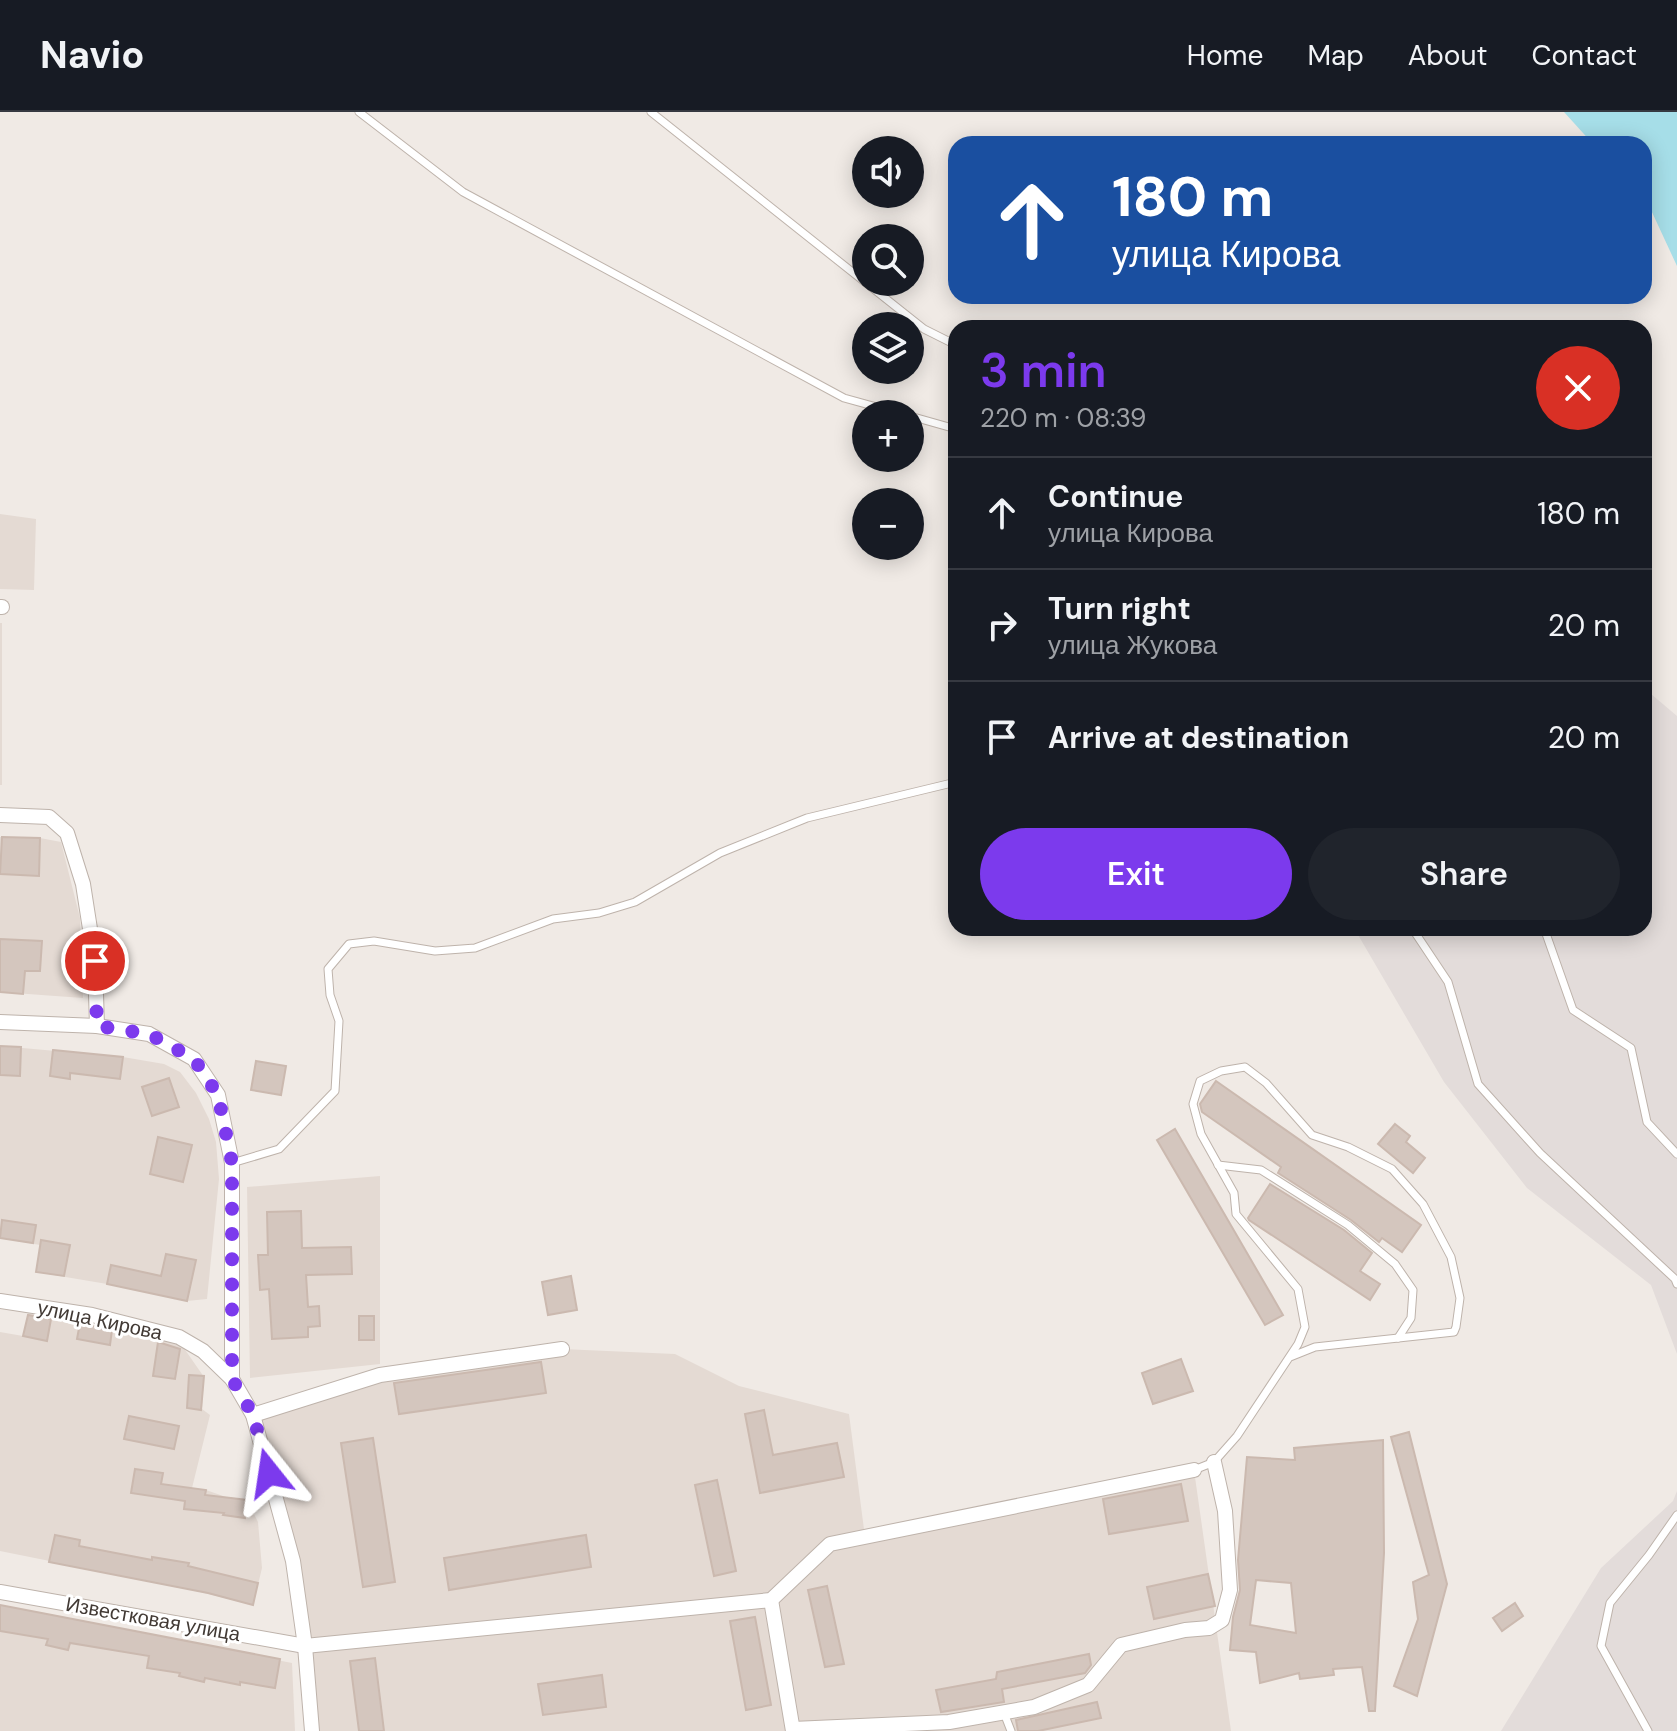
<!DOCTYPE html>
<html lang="en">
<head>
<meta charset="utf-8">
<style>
  :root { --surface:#171b24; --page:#20242c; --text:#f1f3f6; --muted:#9ea1a6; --line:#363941; --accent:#7c3aed }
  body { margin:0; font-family:"DM Sans",sans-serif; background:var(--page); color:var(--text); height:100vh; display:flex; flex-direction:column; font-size:30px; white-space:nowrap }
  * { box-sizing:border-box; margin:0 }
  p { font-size:26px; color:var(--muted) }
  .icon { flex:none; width:44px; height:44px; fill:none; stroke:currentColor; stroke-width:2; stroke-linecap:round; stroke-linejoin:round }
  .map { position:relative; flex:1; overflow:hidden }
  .panel { position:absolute; left:948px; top:208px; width:704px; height:616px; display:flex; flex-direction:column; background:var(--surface); border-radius:24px; box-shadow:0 4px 20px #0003 }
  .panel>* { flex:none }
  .guide { position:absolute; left:948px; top:24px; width:704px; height:168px; border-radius:24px; box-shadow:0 4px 20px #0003; background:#1a4fa0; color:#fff; overflow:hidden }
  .tools { position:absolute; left:852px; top:24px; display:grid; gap:16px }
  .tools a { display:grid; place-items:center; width:72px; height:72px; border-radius:50%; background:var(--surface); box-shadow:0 4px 20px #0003; font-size:40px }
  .pin { position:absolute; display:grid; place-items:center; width:68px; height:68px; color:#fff; margin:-34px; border:4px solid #fff; border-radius:50%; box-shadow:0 2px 8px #0007 }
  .me { position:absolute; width:88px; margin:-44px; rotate:345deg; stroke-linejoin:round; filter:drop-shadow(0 0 6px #0008) }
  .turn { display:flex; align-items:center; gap:28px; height:168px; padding:0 32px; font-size:36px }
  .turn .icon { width:104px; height:104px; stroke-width:2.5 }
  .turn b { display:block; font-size:56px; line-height:68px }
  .round { display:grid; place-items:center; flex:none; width:84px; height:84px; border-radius:42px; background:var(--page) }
  .overview { display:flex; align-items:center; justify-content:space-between; height:136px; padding:0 32px }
  h1 { font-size:48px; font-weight:600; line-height:60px; color:var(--accent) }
  .button { display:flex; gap:16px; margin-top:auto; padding:16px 32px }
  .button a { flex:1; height:92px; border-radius:48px; background:var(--accent); color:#fff; font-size:32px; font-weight:600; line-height:92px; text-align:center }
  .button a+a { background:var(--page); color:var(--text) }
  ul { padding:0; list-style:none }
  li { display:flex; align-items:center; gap:24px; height:112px; padding:0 32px; border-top:2px solid var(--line) }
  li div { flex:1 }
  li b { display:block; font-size:30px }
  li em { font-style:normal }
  header { display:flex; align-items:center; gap:48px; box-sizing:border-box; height:112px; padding:0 40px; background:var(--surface); border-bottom:2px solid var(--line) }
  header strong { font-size:38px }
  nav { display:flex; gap:44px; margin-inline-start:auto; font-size:28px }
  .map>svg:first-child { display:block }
  .residential { fill:#e4dad3 }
  .industrial { fill:#e3dcda }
  .water { fill:#a6dee8 }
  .building { fill:#d4c6be; stroke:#cbb9af; stroke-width:2; fill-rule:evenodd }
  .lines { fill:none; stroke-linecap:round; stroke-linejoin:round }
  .lane-casing { stroke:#beb3ab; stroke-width:9 }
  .street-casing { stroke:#beb3ab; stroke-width:16 }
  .lane { stroke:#fff; stroke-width:7 }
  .street { stroke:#fff; stroke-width:14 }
  .route { stroke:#7c3aed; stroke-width:14; stroke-dasharray:0 25.2 }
  .labels { text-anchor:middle; stroke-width:6; stroke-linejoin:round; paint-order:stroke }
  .street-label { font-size:20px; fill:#423a35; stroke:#fff }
</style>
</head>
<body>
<header>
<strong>Navio</strong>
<nav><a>Home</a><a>Map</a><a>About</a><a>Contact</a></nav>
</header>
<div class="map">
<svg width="1677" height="1619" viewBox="0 0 1677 1619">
  <rect width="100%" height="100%" fill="#f0eae5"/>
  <g class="residential">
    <path d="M0,402L36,407L34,478L0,477Z"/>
    <rect x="0" y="511" width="2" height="162"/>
    <path d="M0,725L40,726L61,730L80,806L83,886L0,880Z"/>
    <path d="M0,934L123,945L164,952L180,960L196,981L209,1007L216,1030L219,1067L207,1187L187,1189L107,1172L36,1160L40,1133L0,1126Z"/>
    <path d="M380,1064V1252L250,1266L247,1075Z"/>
    <path d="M28,1201L181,1232L204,1265L202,1297L210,1303L192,1376L206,1378L226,1385L247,1388L258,1410L262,1456L253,1493L184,1476L0,1439V1220L23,1224Z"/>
    <path d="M562,1237L675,1242L739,1274L849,1302L865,1425L1194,1358L1231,1619H312L305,1534L253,1303L380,1263Z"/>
    <path d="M0,1493L292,1551L295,1619H0Z"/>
  </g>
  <g class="industrial">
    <path d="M1644,576L1677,604V1242L1651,1173L1527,1076L1444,970L1354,816H1644Z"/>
    <path d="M1677,1379V1619H1501L1601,1456L1673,1389Z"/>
  </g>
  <path class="water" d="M1564,0H1677V154L1651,98L1644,90V32H1593Z"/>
  <g class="building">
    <path d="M2,725L40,726L39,764L0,762Z"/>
    <path d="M0,827L42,829L40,859H25L23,882L0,880Z"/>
    <path d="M0,934L21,935L20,964L0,963Z"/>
    <path d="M53,938L123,945L120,967L70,961V967L50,964Z"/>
    <path d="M256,949L286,954L281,983L251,978Z"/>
    <path d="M169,966L179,995L152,1004L142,975Z"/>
    <path d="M1216,969L1421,1113L1402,1140L1382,1126L1379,1130L1351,1108L1278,1061L1281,1055L1202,1000L1200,992Z"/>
    <path d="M1395,1012L1410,1024L1406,1030L1425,1046L1413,1061L1378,1032Z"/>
    <path d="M1175,1017L1283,1203L1265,1213L1157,1028Z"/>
    <path d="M158,1025L192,1033L183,1070L150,1062Z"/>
    <path d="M1270,1072L1344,1118L1372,1141L1360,1159L1380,1172L1370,1188L1249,1108L1248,1106Z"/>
    <path d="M301,1099L302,1136L351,1135L352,1162L306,1163L308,1195L319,1194L320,1214L308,1215V1225L272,1227L269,1177L260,1178L258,1143H268L267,1100Z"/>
    <path d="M2,1108L36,1113L33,1131L0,1126Z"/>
    <path d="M41,1128L70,1133L64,1164L36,1160Z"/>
    <path d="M166,1142L196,1148L187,1189L107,1172L111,1153L161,1164Z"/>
    <path d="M571,1164L577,1198L548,1203L542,1170Z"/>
    <path d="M28,1203L51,1207L47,1229L23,1224Z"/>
    <rect x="359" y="1204" width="15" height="24"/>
    <path d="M80,1211L112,1218L110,1233L77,1227Z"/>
    <path d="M158,1230L180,1237L175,1267L153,1264Z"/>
    <path d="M1181,1247L1193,1279L1153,1292L1142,1261Z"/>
    <path d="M541,1250L546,1281L399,1302L394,1271Z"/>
    <path d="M189,1263L204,1264L201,1298L187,1296Z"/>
    <path d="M764,1298L773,1343L837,1331L844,1365L760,1381L745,1302Z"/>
    <path d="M129,1304L179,1314L174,1337L124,1327Z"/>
    <path d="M1409,1320L1447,1472L1417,1584L1394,1574L1418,1507L1413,1470L1429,1463L1391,1325Z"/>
    <path d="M373,1326L395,1470L363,1475L341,1331Z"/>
    <path d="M1383,1328L1384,1441L1375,1599H1369L1362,1555L1333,1557L1334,1563L1300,1567L1299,1561L1260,1571L1256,1540L1230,1538L1233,1505L1240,1478L1238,1448L1247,1345L1295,1348L1294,1336ZM1256,1468L1291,1471L1296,1521L1250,1513Z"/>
    <path d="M135,1357L163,1361L161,1372L206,1378L205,1383L247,1388L245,1406L223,1403L224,1401L184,1397L185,1389L131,1381Z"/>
    <path d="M717,1368L736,1459L714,1464L695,1373Z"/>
    <path d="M1181,1372L1188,1409L1109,1422L1103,1387Z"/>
    <path d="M55,1423L80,1428L79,1434L152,1448V1445L189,1451L188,1454L258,1471L253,1493L208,1481L49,1450Z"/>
    <path d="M586,1423L591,1455L449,1478L444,1446Z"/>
    <path d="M1208,1462L1215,1494L1154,1507L1147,1475Z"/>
    <path d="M827,1474L844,1552L825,1555L808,1478Z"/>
    <path d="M1515,1491L1523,1504L1502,1519L1493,1506Z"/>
    <path d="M0,1493L280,1547L275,1576L240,1570V1573L205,1566L204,1570L179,1564L180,1561L147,1556L149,1544L70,1531L68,1538L46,1533L48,1527L0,1519Z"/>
    <path d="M755,1505L771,1593L746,1598L730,1509Z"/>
    <path d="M1089,1542L1091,1553L1085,1561L1002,1577L1004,1590L941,1600L936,1578L996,1567L997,1560Z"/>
    <path d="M375,1546L384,1619H359L350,1549Z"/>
    <path d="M602,1563L606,1595L543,1603L538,1572Z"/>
    <path d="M1097,1590L1101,1606L1038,1619H1018L1016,1608Z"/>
  </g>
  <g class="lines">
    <g class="lane-casing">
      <g id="lane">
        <path d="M359,0L463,80L844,286L902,302"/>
        <path d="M651,0L924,217L956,233"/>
        <path d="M910,304L956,317"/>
        <path d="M1412,816L1448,870L1478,972L1540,1041L1675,1167L1677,1172"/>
        <path d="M1544,816L1573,898L1631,936L1647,1010L1677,1042"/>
        <path d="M232,1051L279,1037L335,979L339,909L330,883L328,857L349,832L374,829L435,839L475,836L553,807L599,801L635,790L720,741L807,706L956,670"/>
        <path d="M1218,1053L1261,1058L1348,1113L1395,1152L1413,1178L1411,1206L1398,1226"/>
        <path d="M1194,1358L1214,1350L1237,1324L1298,1232L1305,1215L1298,1177L1236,1102L1234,1081L1201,1022L1193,992L1200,969L1221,959L1245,955L1266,971L1312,1023L1348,1035L1392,1057L1423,1092L1451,1145L1460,1186L1456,1215L1454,1220L1315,1235L1290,1245"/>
        <path d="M1004,1601L1011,1619"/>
        <path d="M1648,1619L1601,1534L1610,1491L1649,1443L1677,1403"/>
      </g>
    </g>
    <g class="street-casing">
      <g id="street">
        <path d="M0,495H2"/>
        <path d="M0,703L49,705L67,721L83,772L95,849L97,914"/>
        <path d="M0,910L97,914L149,922L194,947L218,983L232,1051V1267L253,1303L293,1449L305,1534L312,1619"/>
        <path d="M0,1189L92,1203L179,1225L203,1239L232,1267"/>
        <path d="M253,1303L380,1263L562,1237"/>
        <path d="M0,1480L305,1534L771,1488L830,1432L1194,1358"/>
        <path d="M771,1488L793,1619"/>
        <path d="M793,1617L949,1610L1034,1595L1088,1573L1121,1533L1185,1518L1209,1516L1222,1508L1230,1478L1225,1399L1214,1350"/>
      </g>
    </g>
    <use href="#lane" class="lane"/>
    <use href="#street" class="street"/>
  </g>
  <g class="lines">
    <path class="route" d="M95,849L97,914L149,922L194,947L218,983L232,1051V1267L253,1303L269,1361"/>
  </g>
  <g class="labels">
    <g class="street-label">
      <text transform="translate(100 1208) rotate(12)" y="7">улица Кирова</text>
      <text transform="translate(153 1507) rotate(10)" y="7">Известковая улица</text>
    </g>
  </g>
</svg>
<div class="tools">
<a><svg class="icon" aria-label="sound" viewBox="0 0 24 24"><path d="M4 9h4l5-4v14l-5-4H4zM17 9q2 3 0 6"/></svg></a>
<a><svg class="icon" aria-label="search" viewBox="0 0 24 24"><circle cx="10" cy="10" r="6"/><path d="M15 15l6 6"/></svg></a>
<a><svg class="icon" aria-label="layers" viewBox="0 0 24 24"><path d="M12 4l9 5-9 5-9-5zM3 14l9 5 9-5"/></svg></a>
<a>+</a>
<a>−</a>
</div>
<div class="pin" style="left:95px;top:849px;background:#d93025"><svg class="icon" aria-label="arrive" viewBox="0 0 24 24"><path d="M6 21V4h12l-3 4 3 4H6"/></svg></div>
<svg class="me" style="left:269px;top:1361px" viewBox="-20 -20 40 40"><path d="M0-17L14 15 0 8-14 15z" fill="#7c3aed" stroke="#fff" stroke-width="4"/></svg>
<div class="guide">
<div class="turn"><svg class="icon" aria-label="ahead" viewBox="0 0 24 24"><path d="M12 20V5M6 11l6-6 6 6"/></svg><div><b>180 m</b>улица Кирова</div></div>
</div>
<section class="panel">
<div class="overview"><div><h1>3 min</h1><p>220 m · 08:39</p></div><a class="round" style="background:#d93025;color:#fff"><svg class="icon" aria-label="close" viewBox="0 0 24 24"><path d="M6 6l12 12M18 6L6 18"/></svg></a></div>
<ul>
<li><svg class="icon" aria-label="ahead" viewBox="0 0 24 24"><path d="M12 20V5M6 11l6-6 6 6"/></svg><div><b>Continue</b><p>улица Кирова</p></div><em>180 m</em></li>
<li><svg class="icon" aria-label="right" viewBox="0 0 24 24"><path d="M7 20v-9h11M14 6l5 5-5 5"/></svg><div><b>Turn right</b><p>улица Жукова</p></div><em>20 m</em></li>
<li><svg class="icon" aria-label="arrive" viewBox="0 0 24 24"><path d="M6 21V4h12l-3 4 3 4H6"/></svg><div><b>Arrive at destination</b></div><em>20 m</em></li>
</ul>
<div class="button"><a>Exit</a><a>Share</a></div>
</section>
</div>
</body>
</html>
